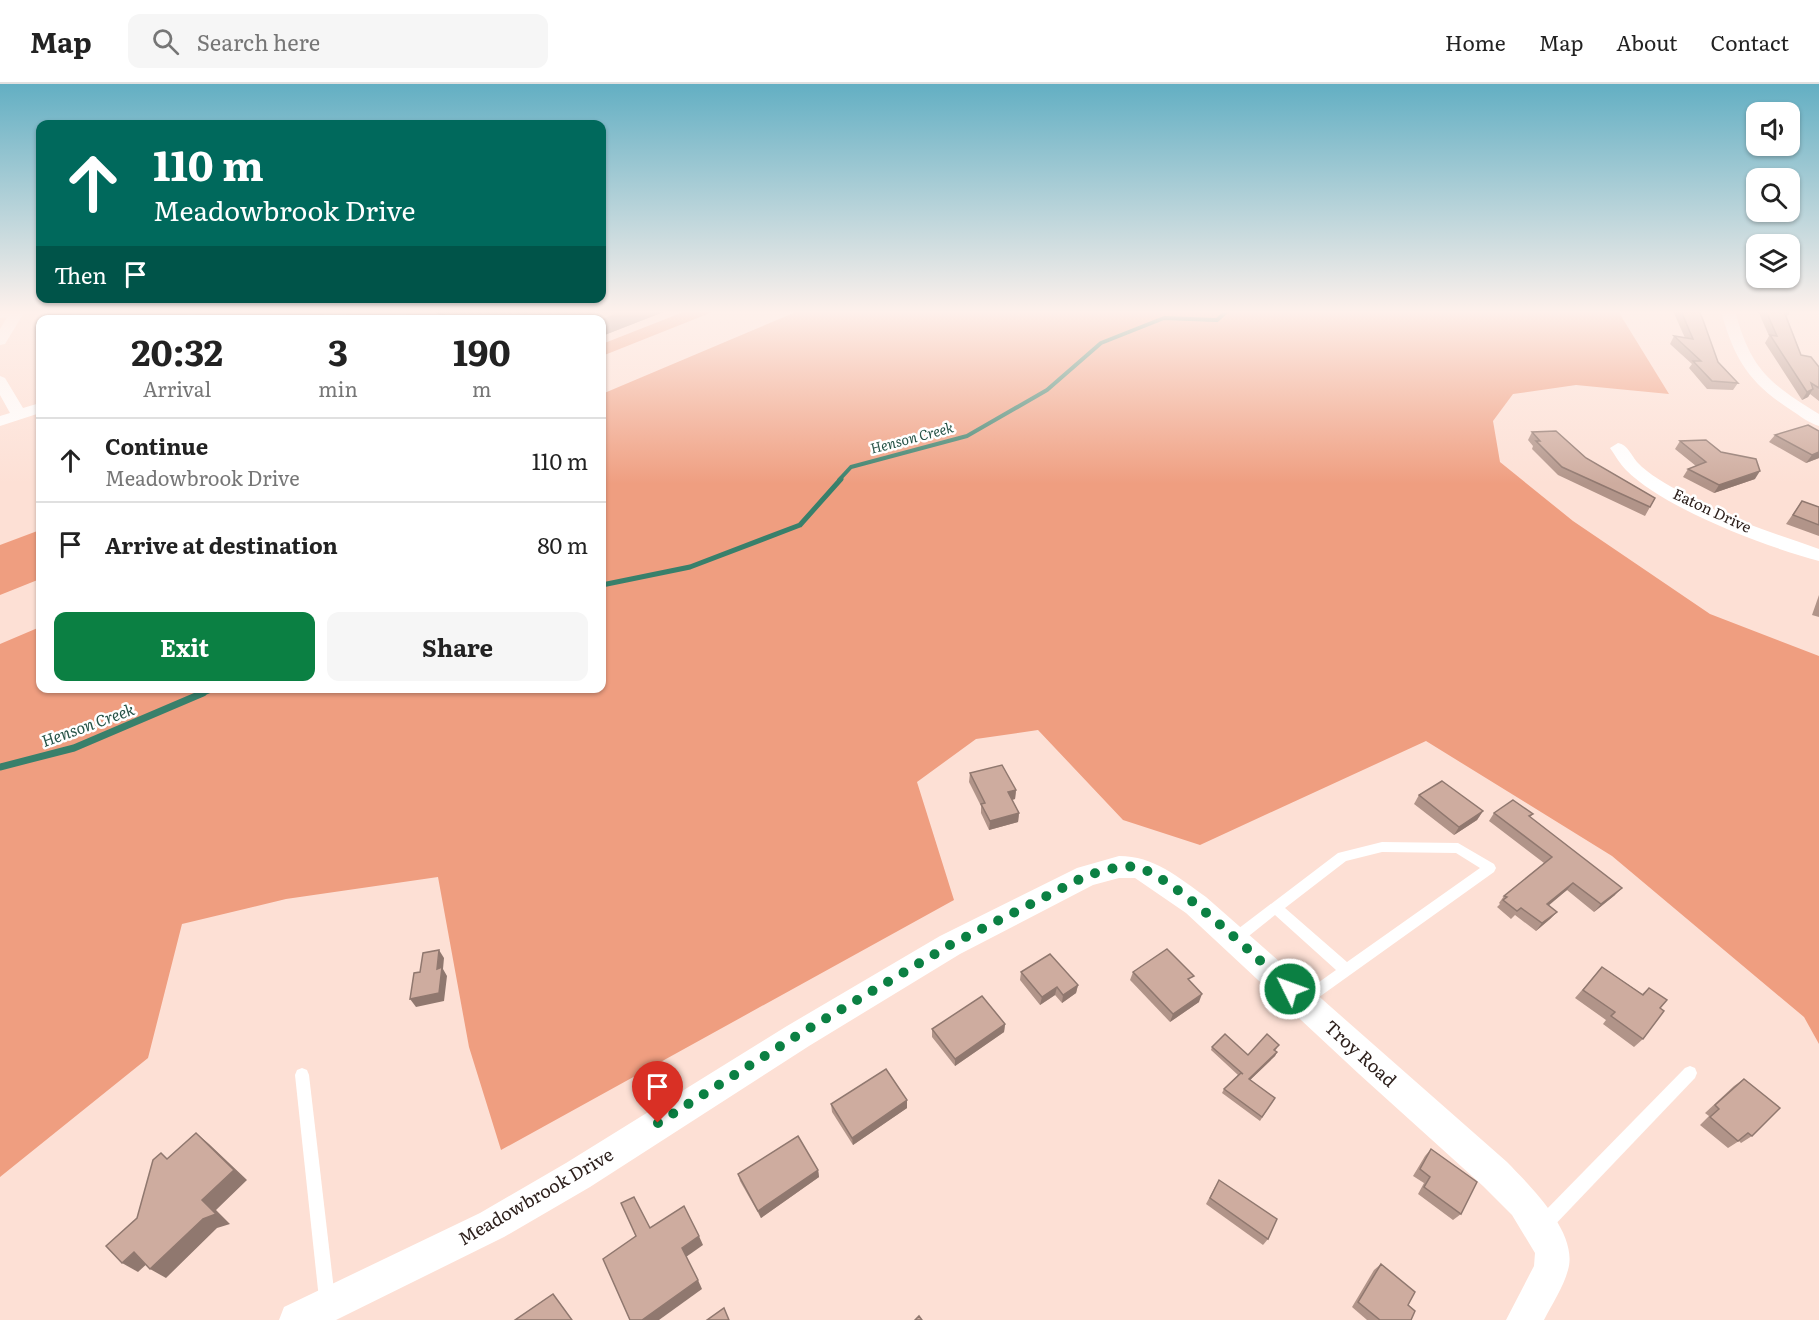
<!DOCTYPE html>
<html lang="en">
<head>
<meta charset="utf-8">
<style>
  :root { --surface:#fff; --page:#f6f6f6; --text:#222; --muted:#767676; --line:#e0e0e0; --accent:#0b8043 }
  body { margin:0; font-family:Literata,serif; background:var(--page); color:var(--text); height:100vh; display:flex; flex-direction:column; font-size:22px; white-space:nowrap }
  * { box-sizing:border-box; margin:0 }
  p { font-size:20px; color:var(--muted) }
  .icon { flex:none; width:33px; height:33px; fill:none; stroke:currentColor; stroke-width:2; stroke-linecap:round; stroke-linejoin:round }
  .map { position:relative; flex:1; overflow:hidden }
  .details { position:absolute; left:36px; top:231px; width:570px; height:378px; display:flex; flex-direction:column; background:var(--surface); border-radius:12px; box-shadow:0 2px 4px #0004 }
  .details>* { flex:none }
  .hud { position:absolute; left:36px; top:36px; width:570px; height:183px; border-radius:12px; box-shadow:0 2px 4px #0004; background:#00695c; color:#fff; overflow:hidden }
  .controls { position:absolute; left:1746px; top:18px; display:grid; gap:12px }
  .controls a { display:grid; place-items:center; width:54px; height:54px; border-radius:12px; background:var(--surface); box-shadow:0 2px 4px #0004; font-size:30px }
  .pin { position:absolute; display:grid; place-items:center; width:51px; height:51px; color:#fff; margin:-62px -26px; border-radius:50% 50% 50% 0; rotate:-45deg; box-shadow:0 0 6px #0007 }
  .pin .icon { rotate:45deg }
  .me { position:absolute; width:66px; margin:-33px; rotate:312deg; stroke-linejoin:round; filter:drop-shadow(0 0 4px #0008) }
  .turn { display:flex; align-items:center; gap:21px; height:126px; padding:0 18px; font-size:27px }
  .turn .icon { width:78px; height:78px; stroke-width:2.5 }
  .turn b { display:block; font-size:42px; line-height:51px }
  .then { display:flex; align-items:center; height:57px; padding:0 18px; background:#0003; gap:12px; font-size:22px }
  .eta { display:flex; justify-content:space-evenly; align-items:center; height:102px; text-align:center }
  .eta b { font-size:36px; font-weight:700; line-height:42px }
  .cta { display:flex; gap:12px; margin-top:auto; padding:12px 18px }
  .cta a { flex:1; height:69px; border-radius:12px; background:var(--accent); color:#fff; font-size:24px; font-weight:700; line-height:69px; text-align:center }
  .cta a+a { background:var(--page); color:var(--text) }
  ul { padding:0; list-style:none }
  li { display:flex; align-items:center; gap:18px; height:84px; padding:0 18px; border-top:2px solid var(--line) }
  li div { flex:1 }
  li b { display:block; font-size:22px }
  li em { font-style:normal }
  header { display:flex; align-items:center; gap:36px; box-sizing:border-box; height:84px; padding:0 30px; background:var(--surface); border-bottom:2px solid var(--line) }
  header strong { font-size:28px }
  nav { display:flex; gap:33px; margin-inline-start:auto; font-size:21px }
  .search { width:420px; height:54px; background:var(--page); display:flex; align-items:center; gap:15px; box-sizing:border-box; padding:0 21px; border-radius:12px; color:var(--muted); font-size:22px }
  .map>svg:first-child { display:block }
  .forest { fill:#ef9e80 }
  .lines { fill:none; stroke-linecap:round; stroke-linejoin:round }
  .stream-far2 { stroke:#38806b; stroke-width:4 }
  .stream-far1 { stroke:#38806b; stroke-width:5 }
  .stream { stroke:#38806b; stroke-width:7 }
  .lane { fill:#fff; fill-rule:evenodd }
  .street { fill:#fff; fill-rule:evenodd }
  .wall { fill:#b19489 }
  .shaded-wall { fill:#90786f }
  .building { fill:#ceac9f; stroke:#90786f; stroke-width:1.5 }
  .route { stroke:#0b8043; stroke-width:10; stroke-dasharray:0 18 }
  .labels { text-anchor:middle; stroke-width:5; stroke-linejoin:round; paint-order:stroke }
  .far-water-label { font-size:14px; font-style:italic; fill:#285448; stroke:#fff }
  .street-label { font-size:15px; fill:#2e211d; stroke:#fff }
  .water-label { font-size:16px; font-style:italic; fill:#285448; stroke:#fff }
  .near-street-label { font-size:18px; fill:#2e211d; stroke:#fff }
</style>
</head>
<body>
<header>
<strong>Map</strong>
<div class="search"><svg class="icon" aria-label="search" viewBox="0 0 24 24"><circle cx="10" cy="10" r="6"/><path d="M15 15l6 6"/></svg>Search here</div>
<nav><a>Home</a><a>Map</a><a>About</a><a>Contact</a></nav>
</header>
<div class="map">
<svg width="1819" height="1236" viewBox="0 0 1819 1236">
  <rect width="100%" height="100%" fill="#fde0d5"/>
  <g class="forest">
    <path d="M686,227H715L602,272V260Z"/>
    <path d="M798,227H1618L1669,310L1576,301L1513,310L1493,337L1500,378L1573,437L1710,530L1819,572V960L1804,933L1612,772L1426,657L1200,761L1123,736L1038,646L976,655L917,698L954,816L501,1066L469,963L438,793L286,815L182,840L148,974L0,1093V560L40,543V604H602V310Z"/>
    <path d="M40,446V495L0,511V461Z"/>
  </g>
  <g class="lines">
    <path class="stream-far2" d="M839,396L851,383L967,352L1047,306L1101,259L1164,234L1217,236L1227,227"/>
    <g class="stream-far1">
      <path d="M602,501L690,483L800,441L841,395"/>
      <path d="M199,611L216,604"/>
    </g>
    <path class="stream" d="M0,683L74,664L203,609"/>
    <g class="lane">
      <path d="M74,227H80L76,236H69Z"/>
      <path d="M190,227H196L192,236H186Z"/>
      <path d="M402,229L420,236C414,236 409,234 403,233C396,233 387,236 380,236Z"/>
      <path d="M0,230L15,229L18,231L15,233L0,234Z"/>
      <path d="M1382,758L1458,759L1494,780L1496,784L1494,788L1308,921L1303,923L1298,921L1296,917L1298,913L1336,886L1275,831L1240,859L1235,861L1230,859L1228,855L1230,851L1338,769ZM1382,768L1456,769L1480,784L1347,878L1285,824L1346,777Z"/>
      <path d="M1690,982L1695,984L1697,989L1695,994L1550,1146L1544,1148L1538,1146L1536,1140L1538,1134L1685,984Z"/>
      <path d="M302,984L307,986L309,991L335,1215L333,1221L327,1223L321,1221L319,1215L295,991L297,986Z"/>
    </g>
    <g class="street">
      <path d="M11,227H25L5,260L0,261V245Z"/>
      <path d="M332,227H353L335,236H314Z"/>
      <path d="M1721,227H1735C1751,286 1769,299 1819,330V342C1809,339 1800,332 1791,326C1749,299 1734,275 1721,227Z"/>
      <path d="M0,292L5,294L23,324L40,319V329L0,342V332L10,329L0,311Z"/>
      <path d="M1618,359C1628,361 1631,371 1637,378C1649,391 1667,400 1682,409C1725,434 1773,449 1819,465V477C1766,463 1665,425 1626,386C1620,380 1615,371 1610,364Z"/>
      <path d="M1119,772C1154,772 1178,793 1206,813L1507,1078C1530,1102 1579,1149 1568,1186C1563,1204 1552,1220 1544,1236H1506L1534,1182L1535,1169L1512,1131L1483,1102L1359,990L1186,829L1135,794H1119L1093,801L960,870L809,962L590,1103L504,1153L336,1236H279L284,1223L480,1129L566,1079L787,942L940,852L1077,784Z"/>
    </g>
  </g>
  <g class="wall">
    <path d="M433,227H666L602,252V236H441L440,231Z"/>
    <path d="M1673,227H1699L1718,278L1738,299L1733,306L1707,305L1689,284L1692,280L1670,260L1674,252L1685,254Z"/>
    <path d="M1758,227H1787L1788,230L1787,233L1801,271L1819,283V317L1810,310L1808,313L1802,316L1765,259L1769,252Z"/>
    <path d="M1532,348L1586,374L1655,414L1645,432L1558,391L1532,365L1533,362L1528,356Z"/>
    <path d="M1775,351L1819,374L1806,379L1769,358Z"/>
    <path d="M1680,357L1721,368L1755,395L1714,409L1683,393L1688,385L1696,382L1675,365Z"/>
    <path d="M1802,417L1819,423V452L1786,440Z"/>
    <path d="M1819,511V533L1812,531Z"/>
    <path d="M970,689L1016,706L1015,715L1012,716L1019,729L1018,738L989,746L981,729V722L969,698Z"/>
    <path d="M1419,711L1483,727L1477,736L1454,751L1414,720Z"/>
    <path d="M1494,729L1533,730L1530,733L1615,811L1594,828L1567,806L1548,821L1557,828L1550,835L1536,847L1515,831L1511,835L1497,823L1500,820L1499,819L1504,812L1544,779L1489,737Z"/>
    <path d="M1602,883L1642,910L1649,904L1660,924L1643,955L1634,963L1603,940L1606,936L1575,914Z"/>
    <path d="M1021,888L1078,901L1076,909L1062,919L1055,911L1040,921L1020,896Z"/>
    <path d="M1133,888L1191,898L1199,918L1170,938L1130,896Z"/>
    <path d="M1005,940L1004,948L955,982L932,953V945Z"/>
    <path d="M1212,963L1248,971L1277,964L1275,967L1277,968L1275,972L1250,996L1275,1014L1260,1037L1222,1009L1224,1005L1238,991L1211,966Z"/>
    <path d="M1744,995L1752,1052L1741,1059L1739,1057L1728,1064L1700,1041L1709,1032L1705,1029L1734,1002Z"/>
    <path d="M831,1020L907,1024L853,1061L832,1028Z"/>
    <path d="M1431,1065L1461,1130L1453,1136L1418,1110L1424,1099L1413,1092L1425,1072Z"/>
    <path d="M818,1086L819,1093L761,1134L740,1097L738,1090Z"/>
    <path d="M1215,1103L1268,1155L1263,1161L1206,1120Z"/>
    <path d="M1381,1180L1408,1221L1411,1236H1367L1352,1223L1374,1186Z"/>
  </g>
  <g class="shaded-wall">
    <path d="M624,227H666L602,252V236Z"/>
    <path d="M1813,305L1808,313L1802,316L1807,308Z"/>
    <path d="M1819,368V374L1806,379L1812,371Z"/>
    <path d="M1760,387L1755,395L1714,409L1719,401Z"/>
    <path d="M1016,706L1015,715L1007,717L1008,708Z"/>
    <path d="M1483,727L1477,736L1454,751L1459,743Z"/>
    <path d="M1019,729L1018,738L989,746L990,737Z"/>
    <path d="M1573,799L1567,806L1541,828L1547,820Z"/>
    <path d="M1622,804L1615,811L1594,828L1601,820Z"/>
    <path d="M1557,828L1550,835L1536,847L1542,839Z"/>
    <path d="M439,866L444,874L443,885L447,892L444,917L416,923L410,915L437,885Z"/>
    <path d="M1078,901L1076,909L1062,919L1063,911Z"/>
    <path d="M1057,903L1055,911L1040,921L1042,913Z"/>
    <path d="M1202,910L1199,918L1170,938L1173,930Z"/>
    <path d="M1005,940L1004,948L955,982V975Z"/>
    <path d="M1277,968L1275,972L1247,999L1249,995Z"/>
    <path d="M907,1016V1024L853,1061L852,1054Z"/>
    <path d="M196,1049L209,1060L247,1096L216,1126L230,1140L217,1144L166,1194L150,1185Z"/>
    <path d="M818,1086L819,1093L761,1134L758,1127Z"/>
    <path d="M699,1152L703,1161L686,1173L682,1164Z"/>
    <path d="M134,1168L150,1177L138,1188L122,1179Z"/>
    <path d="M698,1196L702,1205L659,1236H642Z"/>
  </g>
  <g class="building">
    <path d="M440,227H624L602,236H452L439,228Z"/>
    <path d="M1681,227H1699L1703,236L1718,278L1738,299L1712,297L1693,277H1701L1674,252L1693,255Z"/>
    <path d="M1766,227H1787L1788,230H1785L1801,271L1811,273L1819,283V304L1811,299L1813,305L1807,308L1770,251L1777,252Z"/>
    <path d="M1808,341L1819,347V368L1812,371L1775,351Z"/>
    <path d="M1556,347L1586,374L1655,414L1650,423L1562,383L1536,357H1540L1532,348Z"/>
    <path d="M1706,356L1721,368L1756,375L1760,387L1719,401L1688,385L1706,378L1680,357Z"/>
    <path d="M1802,417L1819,423V441L1793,431Z"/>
    <path d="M1002,681L1016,706L1008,708L1019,729L990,737L981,720L985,719L970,689Z"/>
    <path d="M1442,697L1483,727L1459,743L1419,711Z"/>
    <path d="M1513,716L1533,730L1529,732L1622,804L1601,820L1573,799L1547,820L1557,828L1542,839L1521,824L1517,827L1503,816L1507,813L1504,812L1552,773L1494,729Z"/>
    <path d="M1167,865L1194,892L1188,895L1202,910L1173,930L1133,888Z"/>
    <path d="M439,866L437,885L442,883L439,909L410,915L414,889L420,888L423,869Z"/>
    <path d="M1050,870L1078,901L1063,911L1057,903L1042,913L1021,888Z"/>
    <path d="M1602,883L1643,911L1649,904L1667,916L1660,924L1664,927L1643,955L1611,932L1615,928L1583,906Z"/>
    <path d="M982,912L1005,940L955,975L932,945Z"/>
    <path d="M1225,950L1248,971L1267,950L1279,961L1274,966L1277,968L1249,995L1275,1014L1262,1033L1224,1005L1241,989L1243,990L1212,963Z"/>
    <path d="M886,985L907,1016L852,1054L831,1020Z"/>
    <path d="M1744,995L1780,1024L1752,1052L1748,1049L1738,1057L1710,1033L1719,1025L1715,1021Z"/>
    <path d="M196,1049L234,1086L202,1116L216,1130L203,1135L150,1185L134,1168L122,1179L106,1162L137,1134L153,1076L161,1069L167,1075Z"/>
    <path d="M798,1052L818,1086L758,1127L738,1090Z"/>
    <path d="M1431,1065L1477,1098L1461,1130L1424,1103L1430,1093L1420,1085Z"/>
    <path d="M1219,1096L1277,1135L1268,1155L1210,1114Z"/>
    <path d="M634,1113L650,1144L684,1122L699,1152L682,1164L698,1196L642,1236H630L603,1175L636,1152L621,1119Z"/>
    <path d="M1381,1180L1415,1208L1408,1221L1415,1227L1411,1236H1380L1358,1218Z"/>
    <path d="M553,1210L572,1236H515Z"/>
    <path d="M724,1224L729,1236H707Z"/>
    <path d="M919,1232L922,1236H915Z"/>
  </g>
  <linearGradient id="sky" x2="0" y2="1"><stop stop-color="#63afc3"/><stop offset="0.57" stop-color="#fef1ec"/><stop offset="1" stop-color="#fef1ec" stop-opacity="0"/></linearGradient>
  <rect width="1819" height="400" fill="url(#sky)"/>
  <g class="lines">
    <path class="route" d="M658,1039L798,951L950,861L1086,792C1102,787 1119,781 1136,783C1168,788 1263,879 1290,905"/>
  </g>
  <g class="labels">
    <g class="far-water-label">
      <text transform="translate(912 354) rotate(-15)" y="5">Henson Creek</text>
    </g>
    <g class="street-label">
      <text transform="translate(1712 427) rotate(25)" y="5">Eaton Drive</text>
    </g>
    <g class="water-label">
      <text transform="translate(88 641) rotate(-20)" y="6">Henson Creek</text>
    </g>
    <g class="near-street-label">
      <text transform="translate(1360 970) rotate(42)" y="6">Troy Road</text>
      <text transform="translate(536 1113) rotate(-30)" y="6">Meadowbrook Drive</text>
    </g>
  </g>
</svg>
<div class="controls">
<a><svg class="icon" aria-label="sound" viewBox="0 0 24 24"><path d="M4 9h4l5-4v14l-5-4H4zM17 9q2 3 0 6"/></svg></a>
<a><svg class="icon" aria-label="search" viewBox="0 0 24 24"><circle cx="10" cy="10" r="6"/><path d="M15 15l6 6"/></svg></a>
<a><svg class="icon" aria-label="layers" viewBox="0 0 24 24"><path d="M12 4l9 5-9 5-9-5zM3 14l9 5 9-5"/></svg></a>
</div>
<div class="pin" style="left:658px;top:1039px;background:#d93025"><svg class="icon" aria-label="arrive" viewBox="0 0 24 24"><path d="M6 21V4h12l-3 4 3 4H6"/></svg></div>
<svg class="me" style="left:1290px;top:905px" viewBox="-20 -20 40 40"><circle r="17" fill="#0b8043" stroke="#fff" stroke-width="3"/><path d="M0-11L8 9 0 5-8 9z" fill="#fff"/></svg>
<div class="hud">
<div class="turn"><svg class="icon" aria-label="ahead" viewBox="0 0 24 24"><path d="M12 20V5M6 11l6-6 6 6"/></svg><div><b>110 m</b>Meadowbrook Drive</div></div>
<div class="then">Then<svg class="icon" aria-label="arrive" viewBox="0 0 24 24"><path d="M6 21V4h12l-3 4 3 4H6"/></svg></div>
</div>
<section class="details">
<div class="eta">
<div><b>20:32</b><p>Arrival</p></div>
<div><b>3</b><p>min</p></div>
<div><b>190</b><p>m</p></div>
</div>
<ul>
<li><svg class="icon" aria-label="ahead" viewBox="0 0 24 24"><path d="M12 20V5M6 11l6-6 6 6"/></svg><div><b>Continue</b><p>Meadowbrook Drive</p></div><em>110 m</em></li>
<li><svg class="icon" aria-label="arrive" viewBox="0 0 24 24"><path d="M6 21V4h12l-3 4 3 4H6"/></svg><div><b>Arrive at destination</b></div><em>80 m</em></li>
</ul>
<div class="cta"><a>Exit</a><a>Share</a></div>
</section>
</div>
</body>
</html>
